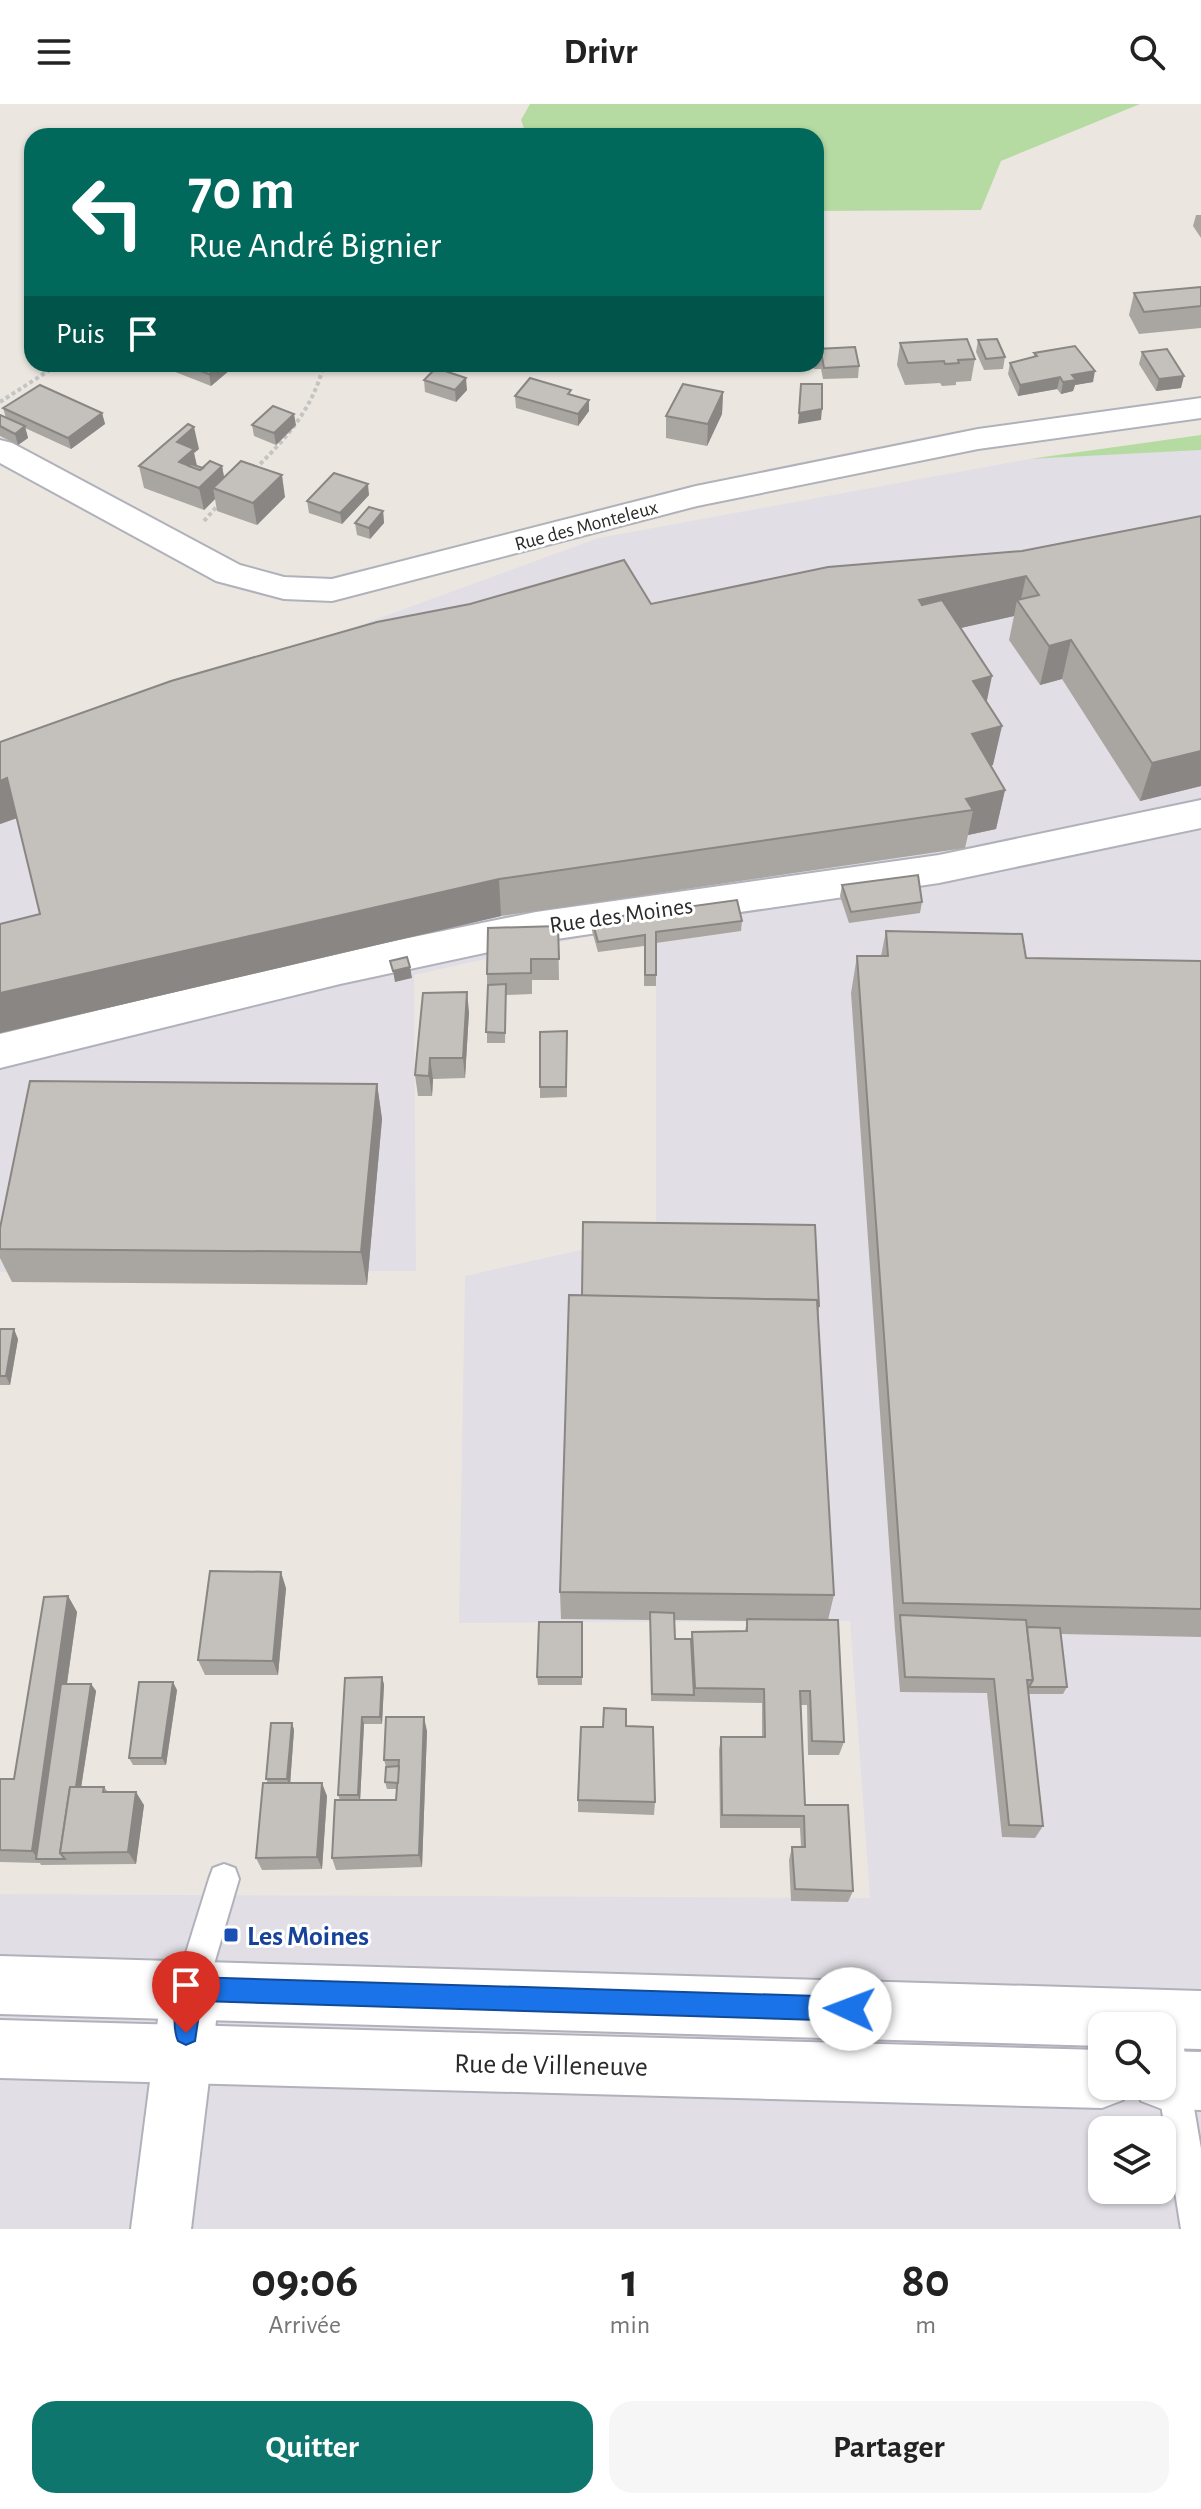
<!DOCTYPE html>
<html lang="fr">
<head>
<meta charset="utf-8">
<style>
  :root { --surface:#fff; --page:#f6f6f6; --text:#222; --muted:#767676; --accent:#0f766e }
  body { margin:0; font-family:"Alegreya Sans",sans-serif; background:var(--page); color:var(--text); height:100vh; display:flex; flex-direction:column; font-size:30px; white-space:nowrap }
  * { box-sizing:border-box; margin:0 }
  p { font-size:26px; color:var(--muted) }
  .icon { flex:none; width:44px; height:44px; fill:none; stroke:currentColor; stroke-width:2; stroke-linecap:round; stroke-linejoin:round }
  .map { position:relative; height:2125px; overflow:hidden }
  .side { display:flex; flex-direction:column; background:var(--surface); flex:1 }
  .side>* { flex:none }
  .hud { position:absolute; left:24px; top:24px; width:800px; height:244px; border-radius:24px; box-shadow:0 2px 6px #0004; background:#00695c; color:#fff; overflow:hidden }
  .fabs { position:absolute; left:1088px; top:1908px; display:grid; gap:16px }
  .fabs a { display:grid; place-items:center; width:88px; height:88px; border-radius:16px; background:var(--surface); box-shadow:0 2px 6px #0004; font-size:40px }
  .pin { position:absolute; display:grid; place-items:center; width:68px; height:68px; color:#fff; margin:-82px -34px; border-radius:50% 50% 50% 0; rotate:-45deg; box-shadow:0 0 8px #0007 }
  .pin .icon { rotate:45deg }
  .me { position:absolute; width:88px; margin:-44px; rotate:272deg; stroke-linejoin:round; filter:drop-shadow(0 0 6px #0008) }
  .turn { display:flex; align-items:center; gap:28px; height:168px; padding:0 32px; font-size:36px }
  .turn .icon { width:104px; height:104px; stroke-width:2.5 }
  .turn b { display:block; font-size:56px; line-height:68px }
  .then { display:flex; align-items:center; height:76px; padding:0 32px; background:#0003; gap:16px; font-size:30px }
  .eta { display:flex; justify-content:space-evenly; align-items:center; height:136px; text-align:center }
  .eta b { font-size:48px; font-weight:600; line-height:56px }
  .cta { display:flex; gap:16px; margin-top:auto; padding:16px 32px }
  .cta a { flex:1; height:92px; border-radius:24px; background:var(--accent); color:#fff; font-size:32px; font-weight:600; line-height:92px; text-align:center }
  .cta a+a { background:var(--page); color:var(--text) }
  header { display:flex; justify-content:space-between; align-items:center; height:104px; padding:0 32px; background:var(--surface); font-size:36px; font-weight:600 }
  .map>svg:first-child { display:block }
  .industrial { fill:#e1dfe5; fill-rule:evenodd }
  .green { fill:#b5dba3 }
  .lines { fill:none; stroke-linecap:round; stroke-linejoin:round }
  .lane-casing { stroke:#b0b1ba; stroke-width:4 }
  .street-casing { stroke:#b0b1ba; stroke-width:4 }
  .secondary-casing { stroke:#b0b1ba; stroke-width:4 }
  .path { stroke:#c4c4c4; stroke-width:4; stroke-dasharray:4 3; stroke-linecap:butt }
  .lane { fill:#fff; fill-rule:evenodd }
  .street { fill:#fff; fill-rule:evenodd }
  .secondary { fill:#fff; fill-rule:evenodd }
  .wall { fill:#a9a5a1; fill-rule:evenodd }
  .shaded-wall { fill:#898683 }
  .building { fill:#c4c0bb; stroke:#898683; stroke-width:2 }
  .route { fill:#1a73e8; stroke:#114b97; stroke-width:2 }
  .transit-dot { fill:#1a4fb4; stroke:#fff; stroke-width:3 }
  .labels { text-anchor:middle; stroke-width:6; stroke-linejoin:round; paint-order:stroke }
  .far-street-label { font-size:20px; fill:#2b2b2b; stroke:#fff }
  .street-label { font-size:24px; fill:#2b2b2b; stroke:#fff }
  .near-transit-label { font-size:28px; font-weight:bold; fill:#164399; stroke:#fff; text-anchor:start }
  .near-street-label { font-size:28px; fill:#2b2b2b; stroke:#fff }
</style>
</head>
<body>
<header><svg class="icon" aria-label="menu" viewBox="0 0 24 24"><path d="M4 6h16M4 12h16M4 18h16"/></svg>Drivr<svg class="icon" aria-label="search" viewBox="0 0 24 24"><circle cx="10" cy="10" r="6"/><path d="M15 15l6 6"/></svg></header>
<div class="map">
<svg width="1201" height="2125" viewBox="0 0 1201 2125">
  <rect width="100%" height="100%" fill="#ebe7e0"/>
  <path class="industrial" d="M1201,346V2125H0V1790L870,1794L850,1517L459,1519L465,1172L656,1129V817L414,871L416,1167L0,1168V653L598,434L1029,355ZM1102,1922H1162V1982H1102ZM1102,2026H1162V2086H1102Z"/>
  <g class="green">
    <path d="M530,0H1140L1001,57L981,106L816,107V32H527L521,16Z"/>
    <path d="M1201,331V346L1029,355Z"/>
  </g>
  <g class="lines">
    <g class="lane-casing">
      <g id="lane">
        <path d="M224,1760L235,1764L239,1775L207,1884L202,1895L191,1900L180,1895L175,1884L209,1775L213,1764Z"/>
        <path d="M1163,1899L1174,1904L1179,1915L1201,2045V2125H1181L1158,1982H1162V1922H1148L1147,1915L1152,1904Z"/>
      </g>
    </g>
    <g class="street-casing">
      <g id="street">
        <path d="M1201,294V314L978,345L697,402L332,497L284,495L216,477L0,359V336L12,339L240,461L284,473L332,475L696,382L978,325Z"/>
        <path d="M1201,696V724L939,779L536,838L340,880L0,964V930L340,848L536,808L939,751Z"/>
        <path d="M191,1855L211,1864L220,1884L191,2125H131L162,1884L171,1864Z"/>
      </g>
    </g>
    <g class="secondary-casing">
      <g id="secondary">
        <path d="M0,1852L1201,1887V1945L1162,1944V1922H1102V1942L0,1910Z"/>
        <path d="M0,1916L1102,1946V1982H1128L1123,1996L1102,2004L0,1974Z"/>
        <path d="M1162,1947L1201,1948V2006L1162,2005L1141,1997L1135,1982H1162Z"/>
      </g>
    </g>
    <g class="path">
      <path d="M0,298L59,260"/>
      <path d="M255,365C287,334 313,304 324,260"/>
      <path d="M204,417L219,400"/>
    </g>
    <use href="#lane" class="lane"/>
    <use href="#street" class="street"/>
    <use href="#secondary" class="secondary"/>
  </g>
  <g class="wall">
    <path d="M1196,111H1201V134L1193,122Z"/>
    <path d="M1201,183V224L1139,230L1129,211L1134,189Z"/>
    <path d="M978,236L1005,253L1003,265L984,266L976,248Z"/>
    <path d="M900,239L975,255L971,277L956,278V281L942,282L940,279L905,281L897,261Z"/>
    <path d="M816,245L859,262L858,274L823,275L821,265H814L813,260H816Z"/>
    <path d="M1142,248L1181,284L1156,287L1139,260Z"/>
    <path d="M1034,249L1093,278L1075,281L1073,287L1061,290L1057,285L1018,292L1008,270L1010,259L1034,253Z"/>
    <path d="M155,260H237L211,282Z"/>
    <path d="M782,260H802V266L785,268Z"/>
    <path d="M424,276L467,286L456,298L425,288Z"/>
    <path d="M723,288L722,310L707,342L666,334V312Z"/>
    <path d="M571,290L589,307L578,322L516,304L515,292Z"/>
    <path d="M3,304L102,309L105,320L71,345L25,324L28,334L18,341L0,332V311L6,314Z"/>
    <path d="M252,321H296L276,341L254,332Z"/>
    <path d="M199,345L194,349L197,362L203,364L222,362L224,373L285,393L257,421L217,407L215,395L204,406L144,384L139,362Z"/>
    <path d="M369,391L342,420L309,409L307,397Z"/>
    <path d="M383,407L384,419L370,435L357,431L355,419Z"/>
    <path d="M1201,412V682L1140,697L1062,575L1040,581L1009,536L1014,512L960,524L987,598L993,661L990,662L1005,686L996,725L968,731L965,744L501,812L0,929V820L40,810L17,714L0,720V638L651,500L1022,447Z"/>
    <path d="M842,781L922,798L920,809L849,819L840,792Z"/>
    <path d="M592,816L742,817L741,827L656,839V882H644V842L598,848L592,827Z"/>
    <path d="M558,822L559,876H532V890L506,891L505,939H487V870Z"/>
    <path d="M886,827L1026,854L1201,857V1533L1061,1530L1067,1583L1063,1590H1028L1043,1722L1035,1734L1002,1733L987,1589L900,1588L895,1526L851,889L857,852H881Z"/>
    <path d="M469,908L465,974L433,975L432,992H418L415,971Z"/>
    <path d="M567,927V993L540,994V983Z"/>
    <path d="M377,980L382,1015L367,1181L12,1178L0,1154V1124Z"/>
    <path d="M569,1191L819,1202L818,1210L834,1491L828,1516L844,1638L839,1651H808L807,1601H800L805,1701L853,1787L848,1798L791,1797L789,1756L792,1743H801L800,1724H720L719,1646L721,1633H762V1599L651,1597L650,1516L561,1515L560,1488ZM674,1516L747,1517L745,1527L692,1528L691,1535H675Z"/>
    <path d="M0,1225L18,1235L10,1281H0Z"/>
    <path d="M286,1484L278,1571H205L198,1556Z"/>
    <path d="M68,1492L77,1508L67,1580H91L96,1587L81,1683H104L108,1688L144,1701L136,1760L41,1761L40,1759L0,1758V1675H14Z"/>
    <path d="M582,1518V1581H538L537,1573Z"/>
    <path d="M345,1574L384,1580L382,1620H364L360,1696H396L397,1685H387L385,1678L386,1663L384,1656L427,1627L422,1763L336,1766L332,1754L340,1696L338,1691Z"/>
    <path d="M177,1586L166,1661H133L129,1654Z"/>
    <path d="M292,1619L294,1626L290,1679L327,1692L322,1765L262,1766L256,1754L268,1679L266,1675Z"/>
    <path d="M626,1622L655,1698L654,1711L578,1708V1696Z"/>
  </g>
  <g class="shaded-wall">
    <path d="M222,260H237L211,282L209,270Z"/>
    <path d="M1095,267L1093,278L1075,281L1073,287L1061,290L1063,278L1072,271Z"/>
    <path d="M1184,272L1181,284L1156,287L1159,275Z"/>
    <path d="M1060,273L1057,285L1018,292L1020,281Z"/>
    <path d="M466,274L467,286L456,298L455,286Z"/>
    <path d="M723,288L722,310L707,342L708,320Z"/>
    <path d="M589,296V307L578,322V310Z"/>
    <path d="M822,305L821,316L798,320L799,309Z"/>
    <path d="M102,309L105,320L71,345L68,334Z"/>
    <path d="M294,310L296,321L276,341L274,329Z"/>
    <path d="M25,322L28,334L18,341L15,330Z"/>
    <path d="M194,323L199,345L194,349L198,367L181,369L177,338Z"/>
    <path d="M222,362L226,384H213L215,395L204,406L199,384Z"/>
    <path d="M282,371L285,393L257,421L253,399Z"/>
    <path d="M368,380L369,391L342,420L340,409Z"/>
    <path d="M383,407L384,419L370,435L369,424Z"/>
    <path d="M1026,472L1020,500L1017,496L1014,512L912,535L919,496Z"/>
    <path d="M1071,536L1062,575L1040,581L1049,542Z"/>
    <path d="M992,572L984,611L973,577Z"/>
    <path d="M1002,622L993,661L964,669L972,630Z"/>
    <path d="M1201,647V682L1140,697L1152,659Z"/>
    <path d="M7,674L20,713L0,720V677Z"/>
    <path d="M1005,686L996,725L968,731L973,706L966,695Z"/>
    <path d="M499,775L501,812L0,929V889Z"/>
    <path d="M410,863L412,874L395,878L393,867Z"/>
    <path d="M467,888L469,908L465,974L463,954Z"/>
    <path d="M430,954L433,975L432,992L429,972Z"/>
    <path d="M377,980L382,1015L367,1181L361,1148Z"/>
    <path d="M14,1225L18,1235L10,1281L6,1272Z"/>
    <path d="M281,1468L286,1484L278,1571L273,1557Z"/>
    <path d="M68,1492L77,1508L42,1755H38L32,1747Z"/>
    <path d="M382,1573L384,1580L382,1620L380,1613Z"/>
    <path d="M173,1578L177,1586L166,1661L162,1654Z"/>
    <path d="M91,1580L96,1587L71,1749H66Z"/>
    <path d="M362,1613L364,1620L360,1698L358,1691Z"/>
    <path d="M424,1613L427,1627L422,1763L419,1751Z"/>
    <path d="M292,1619L294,1626L290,1682L287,1675Z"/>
    <path d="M322,1679L327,1692L322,1765L317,1753Z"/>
    <path d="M136,1688L144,1701L136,1760L128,1748Z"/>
  </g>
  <g class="building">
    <path d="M1201,183V202L1144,208L1134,189Z"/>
    <path d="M967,235L975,255L958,256L959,259L945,260L944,257L908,259L900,239Z"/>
    <path d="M997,235L1005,253L986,255L978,236Z"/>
    <path d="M1075,242L1095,267L1072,271L1076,276L1063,278L1060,273L1020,281L1010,259L1037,252L1034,249Z"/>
    <path d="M855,243L859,262L824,264L822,253L816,254V245Z"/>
    <path d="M1167,245L1184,272L1159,275L1142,248Z"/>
    <path d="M182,260H222L209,270Z"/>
    <path d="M436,264L466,274L455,286L424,276Z"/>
    <path d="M530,274L571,286L568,290L589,296L578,310L515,292Z"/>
    <path d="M683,280L723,288L708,320L666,312Z"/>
    <path d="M801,280H822V305L799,309Z"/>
    <path d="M40,281L102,309L68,334L3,304Z"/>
    <path d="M273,302L294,310L274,329L252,321Z"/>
    <path d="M0,311L25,322L15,330L0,322Z"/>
    <path d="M188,320L194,323L177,338L194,345L179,358L200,366L210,357L222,362L199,384L139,362Z"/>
    <path d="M241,357L282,371L253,399L213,384Z"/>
    <path d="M191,360L203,364L200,366L189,362Z"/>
    <path d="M334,369L368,380L340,409L307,397Z"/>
    <path d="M369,403L383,407L369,424L355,419Z"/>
    <path d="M1201,412V647L1152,659L1071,536L1049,542L1017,496L1039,491L1026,472L919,496L922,501L942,496L992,572L973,577L1002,622L972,630L1005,686L966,695L973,706L499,775L0,889V820L40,810L7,674L0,677V638L171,577L377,518L470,500L624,456L651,500L828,463L1022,447Z"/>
    <path d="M918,771L922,798L851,808L842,781Z"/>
    <path d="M737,796L742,817L656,828V871H645V831L598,838L592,816Z"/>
    <path d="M558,822L559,855H531V869L487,870L488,824Z"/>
    <path d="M886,827L1022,830L1026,854L1201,857V1505L903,1499L857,852H888Z"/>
    <path d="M407,853L410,863L393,867L390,857Z"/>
    <path d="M506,880L505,929L486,928L488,881Z"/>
    <path d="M467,888L463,954H430L429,972L415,971L423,889Z"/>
    <path d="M567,927L566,983H540V928Z"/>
    <path d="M30,977L377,980L361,1148L0,1145V1124Z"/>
    <path d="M583,1118L815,1121L819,1202H817V1196L582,1192Z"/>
    <path d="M569,1191L817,1196L834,1491L560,1488Z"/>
    <path d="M0,1225H14L6,1272H0Z"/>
    <path d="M210,1467L281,1468L273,1557L198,1556Z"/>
    <path d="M68,1492L32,1747L0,1746V1675H14L44,1493Z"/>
    <path d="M650,1508L674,1509L675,1535H691L694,1591L652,1590Z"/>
    <path d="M900,1511L1026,1516L1033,1576H1027L1043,1722L1009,1721L994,1575L905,1573Z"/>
    <path d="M747,1515L838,1516L844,1638L812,1637L810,1587H800L805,1701H848L853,1787L795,1785L792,1743H805L804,1712L722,1711L721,1633H765L764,1585L695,1584L692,1528L747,1527Z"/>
    <path d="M539,1518H582V1573H537Z"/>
    <path d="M1027,1523L1060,1524L1067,1583H1029L1033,1576Z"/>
    <path d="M382,1573L380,1613H362L358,1691H338L345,1574Z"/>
    <path d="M139,1578H173L162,1654H129Z"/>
    <path d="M61,1580H91L76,1683H70L60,1749L65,1755H36Z"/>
    <path d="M604,1604L626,1605V1622L653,1623L655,1698L578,1696L581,1623H603Z"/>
    <path d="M386,1613H424L419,1751L332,1754L335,1696H396L399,1656H384Z"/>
    <path d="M271,1619H292L287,1675H266Z"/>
    <path d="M399,1662L398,1679L385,1678L386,1663Z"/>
    <path d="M263,1679H322L317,1753L256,1754Z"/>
    <path d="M70,1683H104L103,1688H136L128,1748L60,1749Z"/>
  </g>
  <path class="route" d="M191,1873L850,1893L858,1897L861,1905L858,1913L850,1917L201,1897L195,1937L186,1941L178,1937C171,1921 176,1892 182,1876Z"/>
  <rect class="transit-dot" x="223" y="1823" width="16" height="16" rx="4"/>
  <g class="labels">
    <g class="far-street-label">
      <text transform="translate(586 421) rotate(-15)" y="7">Rue des Monteleux</text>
    </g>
    <g class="street-label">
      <text transform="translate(621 811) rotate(-8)" y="8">Rue des Moines</text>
    </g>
    <g class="near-transit-label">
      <text x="247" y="1841">Les Moines</text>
    </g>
    <g class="near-street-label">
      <text transform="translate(551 1960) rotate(1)" y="10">Rue de Villeneuve</text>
    </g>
  </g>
</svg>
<div class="fabs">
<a><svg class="icon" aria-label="search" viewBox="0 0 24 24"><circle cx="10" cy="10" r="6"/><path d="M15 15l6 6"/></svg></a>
<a><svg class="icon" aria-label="layers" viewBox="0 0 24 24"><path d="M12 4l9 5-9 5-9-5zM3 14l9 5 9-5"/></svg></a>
</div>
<div class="pin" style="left:186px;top:1929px;background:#d93025"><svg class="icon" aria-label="arrive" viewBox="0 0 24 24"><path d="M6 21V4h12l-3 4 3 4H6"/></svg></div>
<svg class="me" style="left:850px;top:1905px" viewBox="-20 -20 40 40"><circle r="19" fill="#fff"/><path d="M0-13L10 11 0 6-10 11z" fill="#1a73e8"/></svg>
<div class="hud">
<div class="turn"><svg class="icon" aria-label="left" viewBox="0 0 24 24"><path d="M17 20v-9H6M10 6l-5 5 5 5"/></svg><div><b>70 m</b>Rue André Bignier</div></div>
<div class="then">Puis<svg class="icon" aria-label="arrive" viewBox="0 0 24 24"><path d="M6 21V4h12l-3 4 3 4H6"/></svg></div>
</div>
</div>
<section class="side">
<div class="eta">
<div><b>09:06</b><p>Arrivée</p></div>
<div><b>1</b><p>min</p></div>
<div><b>80</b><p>m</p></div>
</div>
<div class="cta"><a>Quitter</a><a>Partager</a></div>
</section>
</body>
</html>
